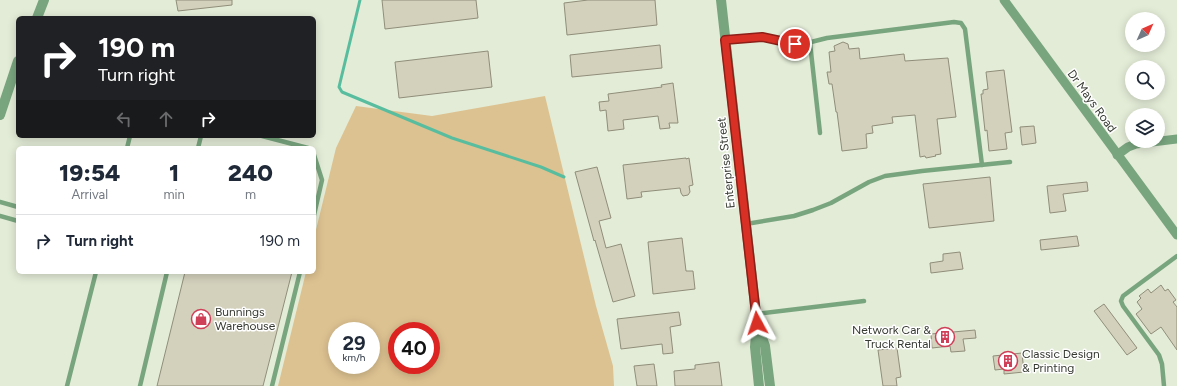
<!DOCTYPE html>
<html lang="en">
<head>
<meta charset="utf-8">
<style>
  :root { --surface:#fff; --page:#f6f6f7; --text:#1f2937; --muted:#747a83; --line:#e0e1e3 }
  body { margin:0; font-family:Figtree,sans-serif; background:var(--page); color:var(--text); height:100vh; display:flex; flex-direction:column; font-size:15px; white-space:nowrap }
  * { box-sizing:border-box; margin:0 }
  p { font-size:13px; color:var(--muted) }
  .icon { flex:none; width:22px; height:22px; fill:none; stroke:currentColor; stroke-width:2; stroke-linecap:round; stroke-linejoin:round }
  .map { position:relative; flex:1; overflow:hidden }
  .side { position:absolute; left:16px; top:146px; width:300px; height:128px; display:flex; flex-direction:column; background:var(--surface); border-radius:6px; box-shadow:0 2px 10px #0003 }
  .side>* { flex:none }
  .top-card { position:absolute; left:16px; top:16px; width:300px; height:122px; border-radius:6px; box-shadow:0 2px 10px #0003; background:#202124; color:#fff; overflow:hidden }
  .needle { width:26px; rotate:45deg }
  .controls { position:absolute; left:1125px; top:12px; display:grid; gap:8px }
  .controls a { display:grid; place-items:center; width:40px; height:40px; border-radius:50%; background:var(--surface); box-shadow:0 2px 10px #0003; font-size:20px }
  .speed { position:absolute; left:328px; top:322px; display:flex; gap:8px; font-size:20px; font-weight:700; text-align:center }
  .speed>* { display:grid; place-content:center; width:52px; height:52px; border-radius:50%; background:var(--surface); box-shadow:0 2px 10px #0003; line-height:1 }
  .speed small { font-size:10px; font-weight:400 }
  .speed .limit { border:6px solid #d22; background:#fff; color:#111 }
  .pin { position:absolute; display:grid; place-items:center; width:34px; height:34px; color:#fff; margin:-17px; border:2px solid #fff; border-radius:50%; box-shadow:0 1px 4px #0007 }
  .me { position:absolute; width:44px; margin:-22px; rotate:355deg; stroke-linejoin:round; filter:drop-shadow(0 0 3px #0008) }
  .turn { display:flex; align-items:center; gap:14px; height:84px; padding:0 16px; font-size:18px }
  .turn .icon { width:52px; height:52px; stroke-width:2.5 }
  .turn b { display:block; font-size:28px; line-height:34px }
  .lanes { display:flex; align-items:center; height:38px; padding:0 16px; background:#0003; justify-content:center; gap:20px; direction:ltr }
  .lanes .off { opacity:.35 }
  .eta { display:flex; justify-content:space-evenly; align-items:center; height:68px; text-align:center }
  .eta b { font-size:24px; font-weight:800; line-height:28px }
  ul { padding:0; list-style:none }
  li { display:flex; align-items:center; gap:12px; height:52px; padding:0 16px; border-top:1px solid var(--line) }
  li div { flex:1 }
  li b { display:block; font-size:15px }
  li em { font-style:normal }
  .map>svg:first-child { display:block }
  .green { fill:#ddc291; fill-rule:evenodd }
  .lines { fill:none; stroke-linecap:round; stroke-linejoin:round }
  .stream { stroke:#58bd9e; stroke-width:3 }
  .building { fill:#d3d1bc; stroke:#908e7a }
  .service { stroke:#79a57e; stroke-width:4.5 }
  .minor { stroke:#79a57e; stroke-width:9 }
  .tertiary { stroke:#79a57e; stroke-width:10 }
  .route-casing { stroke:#8d1f18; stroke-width:10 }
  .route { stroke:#d93025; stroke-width:7 }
  .labels { text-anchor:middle; stroke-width:3; stroke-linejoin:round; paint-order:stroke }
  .street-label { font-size:12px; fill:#363a32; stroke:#fff }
  .poi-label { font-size:12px; fill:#363a32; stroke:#fff; text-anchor:start }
</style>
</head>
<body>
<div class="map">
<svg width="1177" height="386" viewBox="0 0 1177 386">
  <rect width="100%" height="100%" fill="#e3ecd7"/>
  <path class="green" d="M545,96L596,306L613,366L614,386H278L306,272H314V238L336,148L356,106L432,116ZM337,331H371V365H337ZM397,331H431V365H397Z"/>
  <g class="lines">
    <path class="stream" d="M360,0L339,87L342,92L452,138L541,167L564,177"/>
  </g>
  <g class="building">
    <path d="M176,0H232V5L178,11Z"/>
    <path d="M382,0H476L478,18L385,29Z"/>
    <path d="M588,0H655L657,25L567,35L564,3Z"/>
    <path d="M843,42L848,44L849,49L859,48L860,59L904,54L905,61L948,58L956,117L937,119L941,154L935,155L936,156L926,158L925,156L920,157L915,115L892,117L893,123L872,126L873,133L866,134L867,148L842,151L837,112H836L832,84H829L827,72H831L829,52L835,51L834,46Z"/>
    <path d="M660,45L662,68L572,77L570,55Z"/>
    <path d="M488,51L492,87L399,98L395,62Z"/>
    <path d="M1004,70L1012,132L1005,133L1007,149L989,151L987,130L985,131L981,94H983V90L988,89L986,72Z"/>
    <path d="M673,83L678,123H669L670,128L660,129L658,116L623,120L624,129L608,131L606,110L600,111L599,102L609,101L608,94L662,87L661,85Z"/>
    <path d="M1034,126L1036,143L1022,145L1020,127Z"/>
    <path d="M686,158V159L689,158L693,185L689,186L690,192L688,195L683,196L681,193L680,188L641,192L642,197L627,199L623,165Z"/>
    <path d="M597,167L611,218L599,221L606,248L621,244L635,296L613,302L595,240L594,241L575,172Z"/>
    <path d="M990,177L994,221L929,228L923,184Z"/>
    <path d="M1087,182L1088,191L1063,194L1066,211L1050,213L1047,186Z"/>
    <path d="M1077,236L1079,246L1041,250L1040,240Z"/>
    <path d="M682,238L686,271H693L695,289L653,294L648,242Z"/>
    <path d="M960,252L963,269L931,273L930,263L943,261V254Z"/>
    <path d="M185,272H292L263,386H157Z"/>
    <path d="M1161,285L1165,291L1168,289L1176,300L1173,302L1177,307V350L1161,327L1151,334L1136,314L1142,309L1137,302L1141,298L1139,296L1148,289L1151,293Z"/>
    <path d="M1104,304L1137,348L1127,355L1094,311Z"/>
    <path d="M679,312L681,325L670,327L673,353L663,354L662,344L621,349L617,319Z"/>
    <path d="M975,330L976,338L963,339L965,351L951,352L950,346L932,348L931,334Z"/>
    <path d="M897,348L901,377L896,378L897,386H883L878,350Z"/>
    <path d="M1022,353L1024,372L1004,374V369L995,370L993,356Z"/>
    <path d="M719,362L722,386H675L674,371L695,369V365Z"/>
    <path d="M654,364L657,386H637L634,366Z"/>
  </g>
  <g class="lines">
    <g class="service">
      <path d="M725,40L762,37L787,43L803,44L827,38L954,22L961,23L965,29L982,165"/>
      <path d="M810,43L820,133"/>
      <path d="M262,136L308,148"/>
      <path d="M127,148L130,136"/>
      <path d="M198,148L201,136"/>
      <path d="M314,155L322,180L314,215"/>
      <path d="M0,202L18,207"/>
      <path d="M0,216L18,221"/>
      <path d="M746,224L794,216L813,210L831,203L869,182L885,176L922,171L1010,162"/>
      <path d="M756,314L864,301"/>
      <path d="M67,386L96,272"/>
      <path d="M140,386L167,272"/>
      <path d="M272,386L300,272"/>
      <path d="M1164,386L1162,364L1159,355L1123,306L1121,301L1123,296L1177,256"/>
    </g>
    <g class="minor">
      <path d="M1004,0L1177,235"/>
      <path d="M1117,155L1128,147L1136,144L1177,139"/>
    </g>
    <g class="tertiary">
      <path d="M721,0L756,314L757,323L755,347L759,386"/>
      <path d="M37,18L44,0"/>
      <path d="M0,115L18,61"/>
      <path d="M758,327L765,346L770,386"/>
    </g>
  </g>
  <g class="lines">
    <g class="route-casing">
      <path id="route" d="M757,323L725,40L762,37L795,44"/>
    </g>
    <use href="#route" class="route"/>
  </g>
  <defs>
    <g id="shop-ring" transform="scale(1)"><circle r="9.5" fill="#fff" stroke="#cf3f58" stroke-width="1.5"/><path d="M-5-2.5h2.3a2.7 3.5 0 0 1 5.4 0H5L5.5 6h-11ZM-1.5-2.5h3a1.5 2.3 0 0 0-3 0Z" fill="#cf3f58"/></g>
    <g id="building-ring" transform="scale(1)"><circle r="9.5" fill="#fff" stroke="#cf3f58" stroke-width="1.5"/><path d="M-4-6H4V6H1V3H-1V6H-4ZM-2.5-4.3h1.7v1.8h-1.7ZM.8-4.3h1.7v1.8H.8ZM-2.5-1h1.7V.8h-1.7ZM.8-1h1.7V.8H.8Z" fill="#cf3f58"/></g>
  </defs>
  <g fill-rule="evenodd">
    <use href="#shop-ring" x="201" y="319"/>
    <use href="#building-ring" x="945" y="337"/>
    <use href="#building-ring" x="1008" y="361"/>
  </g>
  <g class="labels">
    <g class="street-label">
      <text transform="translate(1092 101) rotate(54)" y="4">Dr Mays Road</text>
      <text transform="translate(726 163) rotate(-96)" y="4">Enterprise Street</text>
    </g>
    <g class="poi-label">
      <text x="215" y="316">Bunnings<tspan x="215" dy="14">Warehouse</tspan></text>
      <text x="931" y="334" text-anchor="end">Network Car &amp;<tspan x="931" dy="14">Truck Rental</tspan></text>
      <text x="1022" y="358">Classic Design<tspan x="1022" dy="14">&amp; Printing</tspan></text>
    </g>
  </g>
</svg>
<div class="controls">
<a><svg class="needle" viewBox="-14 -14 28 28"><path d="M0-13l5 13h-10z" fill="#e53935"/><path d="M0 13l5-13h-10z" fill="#747a83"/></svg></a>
<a><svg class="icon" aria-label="search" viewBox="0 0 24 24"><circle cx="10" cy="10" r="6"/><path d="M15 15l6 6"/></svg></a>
<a><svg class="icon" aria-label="layers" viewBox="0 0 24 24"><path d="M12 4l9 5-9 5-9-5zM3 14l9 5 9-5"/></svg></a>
</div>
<div class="speed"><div>29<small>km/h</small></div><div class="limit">40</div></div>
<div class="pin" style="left:795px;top:44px;background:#d93025"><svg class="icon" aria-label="arrive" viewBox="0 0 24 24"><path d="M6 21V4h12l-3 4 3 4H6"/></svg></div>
<svg class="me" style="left:757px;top:323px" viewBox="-20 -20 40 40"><path d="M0-17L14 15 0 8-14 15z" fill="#d93025" stroke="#fff" stroke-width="4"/></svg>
<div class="top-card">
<div class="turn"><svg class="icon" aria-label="right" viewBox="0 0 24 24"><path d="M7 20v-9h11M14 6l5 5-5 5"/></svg><div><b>190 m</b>Turn right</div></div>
<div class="lanes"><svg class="icon off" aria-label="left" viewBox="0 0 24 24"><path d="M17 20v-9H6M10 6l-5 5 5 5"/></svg><svg class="icon off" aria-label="ahead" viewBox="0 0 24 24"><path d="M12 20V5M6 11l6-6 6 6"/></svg><svg class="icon" aria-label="right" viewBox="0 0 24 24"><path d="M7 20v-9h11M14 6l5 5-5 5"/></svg></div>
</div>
<section class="side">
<div class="eta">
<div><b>19:54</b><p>Arrival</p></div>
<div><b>1</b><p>min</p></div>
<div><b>240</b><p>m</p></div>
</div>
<ul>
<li><svg class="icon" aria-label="right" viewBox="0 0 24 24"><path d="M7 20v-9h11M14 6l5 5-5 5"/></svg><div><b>Turn right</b></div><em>190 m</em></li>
</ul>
</section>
</div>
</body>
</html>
